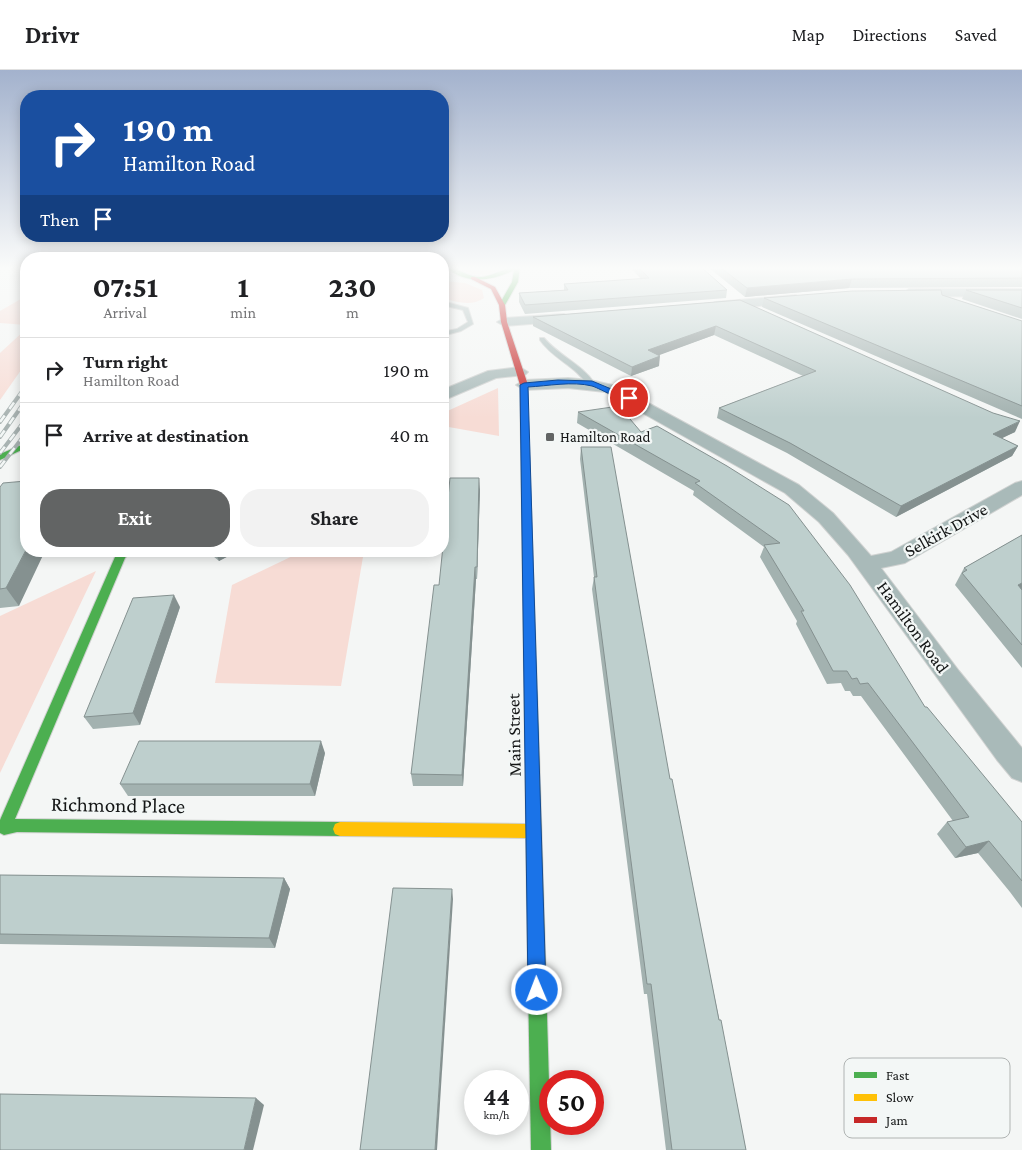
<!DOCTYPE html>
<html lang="en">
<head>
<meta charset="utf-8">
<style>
  :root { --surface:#fff; --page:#f2f2f2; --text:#202124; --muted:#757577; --line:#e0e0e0; --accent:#626464 }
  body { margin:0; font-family:"Crimson Pro",serif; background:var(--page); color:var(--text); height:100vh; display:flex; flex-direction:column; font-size:19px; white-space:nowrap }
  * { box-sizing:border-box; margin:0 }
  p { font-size:16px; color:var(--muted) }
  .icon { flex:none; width:28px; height:28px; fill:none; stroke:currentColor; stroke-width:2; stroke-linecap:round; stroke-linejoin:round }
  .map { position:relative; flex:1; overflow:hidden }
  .details { position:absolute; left:20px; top:182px; width:429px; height:305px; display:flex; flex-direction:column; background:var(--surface); border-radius:20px; box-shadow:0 2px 12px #0003 }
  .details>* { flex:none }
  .guide { position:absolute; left:20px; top:20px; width:429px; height:152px; border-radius:20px; box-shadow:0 2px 12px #0003; background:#1a4fa0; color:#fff; overflow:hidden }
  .speed { position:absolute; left:464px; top:1000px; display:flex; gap:10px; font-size:25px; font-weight:700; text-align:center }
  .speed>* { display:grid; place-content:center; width:65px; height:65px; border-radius:50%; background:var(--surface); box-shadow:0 2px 12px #0003; line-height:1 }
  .speed small { font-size:12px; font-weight:400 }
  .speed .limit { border:8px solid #d22; background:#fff; color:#111 }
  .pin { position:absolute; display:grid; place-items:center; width:42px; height:42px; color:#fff; margin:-21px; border:2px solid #fff; border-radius:50%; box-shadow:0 1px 5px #0007 }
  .me { position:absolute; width:55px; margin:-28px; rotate:359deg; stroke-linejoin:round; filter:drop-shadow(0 0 4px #0008) }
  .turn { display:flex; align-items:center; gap:18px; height:105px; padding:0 20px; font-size:22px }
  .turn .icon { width:65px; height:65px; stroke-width:2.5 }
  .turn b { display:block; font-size:35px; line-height:42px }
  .then { display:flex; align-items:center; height:48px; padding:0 20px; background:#0003; gap:10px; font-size:19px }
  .eta { display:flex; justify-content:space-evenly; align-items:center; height:85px; text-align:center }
  .eta b { font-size:30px; font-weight:700; line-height:35px }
  .cta { display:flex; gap:10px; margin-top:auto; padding:10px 20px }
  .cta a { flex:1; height:58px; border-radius:20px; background:var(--accent); color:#fff; font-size:20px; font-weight:700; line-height:58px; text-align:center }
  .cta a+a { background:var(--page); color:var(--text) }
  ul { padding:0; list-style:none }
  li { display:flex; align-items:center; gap:15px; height:65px; padding:0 20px; border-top:1px solid var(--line) }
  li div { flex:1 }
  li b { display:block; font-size:19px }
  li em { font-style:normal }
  header { display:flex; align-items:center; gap:30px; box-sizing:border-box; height:70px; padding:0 25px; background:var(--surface); border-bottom:1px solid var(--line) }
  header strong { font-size:24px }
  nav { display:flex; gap:28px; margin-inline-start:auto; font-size:18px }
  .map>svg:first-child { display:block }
  .green { fill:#f7dcd5 }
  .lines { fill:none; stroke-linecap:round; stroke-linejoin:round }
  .lane-casing { stroke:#d0d2d1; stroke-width:2 }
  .street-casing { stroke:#d0d2d1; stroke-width:2 }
  .fast-casing { stroke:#d0d2d1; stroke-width:2 }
  .slow-casing { stroke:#d0d2d1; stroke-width:2 }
  .jam-casing { stroke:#d0d2d1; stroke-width:2 }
  .lane { fill:#a9bab9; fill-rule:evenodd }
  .street { fill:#a9bab9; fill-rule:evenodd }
  .fast { fill:#4caf50; fill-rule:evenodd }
  .slow { fill:#ffc107; fill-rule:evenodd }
  .jam { fill:#c62828; fill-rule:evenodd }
  .rail-casing { stroke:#a9b3b2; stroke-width:4 }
  .rail { stroke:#f3f7f6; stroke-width:2.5; stroke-dasharray:8; stroke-linecap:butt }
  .wall { fill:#a3b2b0 }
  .shaded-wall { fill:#859190 }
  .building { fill:#becfcd; stroke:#859190 }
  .route { fill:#1a73e8; stroke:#114b97 }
  .poi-dot { fill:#626464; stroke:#f3f7f6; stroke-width:2 }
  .labels { text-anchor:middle; stroke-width:4.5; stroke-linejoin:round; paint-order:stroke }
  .far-poi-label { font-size:15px; fill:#141616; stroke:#f3f7f6; text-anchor:start }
  .street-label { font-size:18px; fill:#141616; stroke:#f3f7f6 }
  .near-street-label { font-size:21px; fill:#141616; stroke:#f3f7f6 }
  .key { fill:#f3f7f6; stroke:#b0b4b3; stroke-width:1 }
  .key-label { font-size:14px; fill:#141616 }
</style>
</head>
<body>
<header>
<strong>Drivr</strong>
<nav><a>Map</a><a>Directions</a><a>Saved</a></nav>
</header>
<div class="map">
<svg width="1022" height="1080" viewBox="0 0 1022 1080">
  <rect width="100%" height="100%" fill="#f4f6f5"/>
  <g class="green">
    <path d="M459,197H504C492,206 471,208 459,197Z"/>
    <path d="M442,211L465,213L482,220L484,228C471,237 457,232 443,228Z"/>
    <path d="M26,226V255L0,253V241Z"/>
    <path d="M26,259V293L0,330V283Z"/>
    <path d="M498,318L499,366L443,356V343Z"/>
    <path d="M303,481H364L341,616L215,613L232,515Z"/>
    <path d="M96,501L0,703V546Z"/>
  </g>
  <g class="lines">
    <g class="lane-casing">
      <g id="lane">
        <path d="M442,231L468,238L473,254L461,261L442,266V262L457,259L468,252L463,240L442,235Z"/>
        <path d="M540,268H544C559,286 582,294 595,314L594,316H588C576,296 553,289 540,270Z"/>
      </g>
    </g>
    <g class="street-casing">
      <g id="street">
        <path d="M909,219H1022V227L905,226L903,223Z"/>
        <path d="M796,225L802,229L801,232L715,240L708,236L715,232Z"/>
        <path d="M564,244L571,248L569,251L504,256L497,252L504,248Z"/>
        <path d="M520,297L528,302L525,305L496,308L442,331V320L488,301Z"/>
        <path d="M568,308L590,310L617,316L799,415L833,443L871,486L891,482L1015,413L1022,411V425L905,493L881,498L959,601L1022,678V712L1012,708L997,690L848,485L819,452L785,423L605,322L568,318L524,320L516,315L524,310Z"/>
      </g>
    </g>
    <g class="fast-casing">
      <g id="fast">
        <path d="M446,197C456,196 466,207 481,207C494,206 507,196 520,197L518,212L505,235L502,237L499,235L512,212L514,200C492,211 465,215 446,197Z"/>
        <path d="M525,372L529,375L539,680L537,684L532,686L527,684L525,680L521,375Z"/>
        <path d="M26,373V378L0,390V384Z"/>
        <path d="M120,481H131L125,488L15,749L340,752L345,754L347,759L345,764L340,766L17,762L4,765L0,763V750L115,487Z"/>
        <path d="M537,903L543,906L546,912L551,1080H531L528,912L531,906Z"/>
      </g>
    </g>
    <g class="slow-casing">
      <path id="slow" d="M532,674L537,676L539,680L546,912L543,918L537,921L531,918L528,912L526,768L340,766L335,764L333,759L335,754L340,752L526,754L525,680L527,676Z"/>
    </g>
    <g class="jam-casing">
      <path id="jam" d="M471,207H475L495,217L505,235L507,252L528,315V377L525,378L521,375L520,315L501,252L499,235L491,219L471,209Z"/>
    </g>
    <use href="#lane" class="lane"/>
    <use href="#street" class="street"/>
    <use href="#fast" class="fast"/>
    <use href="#slow" class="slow"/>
    <use href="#jam" class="jam"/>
    <g class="rail-casing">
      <g id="rail">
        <path d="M0,352L26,316"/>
        <path d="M0,367L26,330"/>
        <path d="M0,383L26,349"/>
        <path d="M0,397L26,363"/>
      </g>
    </g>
    <use href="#rail" class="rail"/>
  </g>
  <g class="wall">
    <path d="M630,197H701L727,220L726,228L525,244L519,232V223L564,220V214L641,209Z"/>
    <path d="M708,197H1022V217L849,218L745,227Z"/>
    <path d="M966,220H1022V249L962,229Z"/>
    <path d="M942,225L1022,251V349L762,237L764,228Z"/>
    <path d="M740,230L1015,362L1001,368L1018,376L1012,386L896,447L787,383L717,348L719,338L803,306L714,265L658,285L659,296L631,306L533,256V247Z"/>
    <path d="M578,342L641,362L727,396L925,637L1022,752V838L1010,822L978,783L955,788L937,764L947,752L953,751L861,626H853L850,621H845L841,613L827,614L796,554L797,551L760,487L764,477L693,425L694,421L577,353Z"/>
    <path d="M581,377L670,709L746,1080H666L647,924H644L592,519L594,507L580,389Z"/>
    <path d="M0,417L19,536L0,538Z"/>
    <path d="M480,420L477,509H476L463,716H413L411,704L439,515Z"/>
    <path d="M1022,465V598L955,515L964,498Z"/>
    <path d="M207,481H238L219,491Z"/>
    <path d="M180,537L140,655L93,659L84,647Z"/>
    <path d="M325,683L315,726H128L120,714Z"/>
    <path d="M0,805L284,808L290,819L275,878L0,874Z"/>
  </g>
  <g class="shaded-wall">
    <path d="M852,209L849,218L745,227L747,218Z"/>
    <path d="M442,232L444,251L442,252Z"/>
    <path d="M716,256L714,265L646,290L648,280Z"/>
    <path d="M660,286L659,296L631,306L632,297Z"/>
    <path d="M1020,351L1015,362L988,375L993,364Z"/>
    <path d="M1018,376L1012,386L896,447L901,436Z"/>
    <path d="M479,408L480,420L477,509V497Z"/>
    <path d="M26,480V481H45L19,536L6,518Z"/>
    <path d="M215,481H238L219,491Z"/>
    <path d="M475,497L476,509L463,716L462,705Z"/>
    <path d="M1022,513V520L1018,515Z"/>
    <path d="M174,525L180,537L140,655L133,643Z"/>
    <path d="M321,671L325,683L315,726L310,714Z"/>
    <path d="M989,771L978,783L955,788L966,777Z"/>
    <path d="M284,808L290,819L275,878L269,868Z"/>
    <path d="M452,819L453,829L437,1080H435Z"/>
    <path d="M256,1028L264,1035L253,1080H244Z"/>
  </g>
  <g class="building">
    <path d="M638,197H701L727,220L525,235L519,223L568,220L564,214L649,208Z"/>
    <path d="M720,197H1022V208L852,209L747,218Z"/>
    <path d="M941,220L942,225L1022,251V336L764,228L852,221Z"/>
    <path d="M966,220H1022V238Z"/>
    <path d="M740,230L993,343L1020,351L993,364L1018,376L901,436L790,373L719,338L816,301L716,256L648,280L660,286L632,297L533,247Z"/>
    <path d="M619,336L641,362L657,356L727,396L789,435L850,515L925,637H927L1022,752V811L989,771L966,777L947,752L969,747L868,613L860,614L857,608L852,609L847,601H833L801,541H804L764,475L780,473L695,413L700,411L578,342Z"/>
    <path d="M581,377H611L670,709H672L719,950H721L746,1080H672L651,914H647L594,507H597Z"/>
    <path d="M450,408H479L477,497H475L462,705L411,704L434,515H439Z"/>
    <path d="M26,411V480L6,518L0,519V417L3,413Z"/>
    <path d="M1022,465V513L1018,515L1022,520V575L962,503L967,500L964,498Z"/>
    <path d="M174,525L133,643L84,647L133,528Z"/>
    <path d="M139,671H321L310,714H120Z"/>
    <path d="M0,805L284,808L269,868L0,864Z"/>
    <path d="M393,818L452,819L435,1080H360Z"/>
    <path d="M0,1024L256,1028L244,1080H0Z"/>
  </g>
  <linearGradient id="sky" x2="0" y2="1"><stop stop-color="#a3b2cd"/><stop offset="0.57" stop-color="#fafbfa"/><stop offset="1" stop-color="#fafbfa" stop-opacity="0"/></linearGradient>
  <rect width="1022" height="348" fill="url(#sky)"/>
  <path class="route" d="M558,310L592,311L633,328C624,334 602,319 592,316C572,311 548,316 528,317L546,920L544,927L537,929L531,927L528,920L520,315L524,313Z"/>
  <rect class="poi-dot" x="545" y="362" width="10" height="10" rx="2.5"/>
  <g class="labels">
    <g class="far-poi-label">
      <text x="560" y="372">Hamilton Road</text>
    </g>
    <g class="street-label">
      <text transform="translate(946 460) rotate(-29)" y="6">Selkirk Drive</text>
      <text transform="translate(913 557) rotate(54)" y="6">Hamilton Road</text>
      <text transform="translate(514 665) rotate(-91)" y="6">Main Street</text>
    </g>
    <g class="near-street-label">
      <text transform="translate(118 735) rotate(1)" y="7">Richmond Place</text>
    </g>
  </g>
  <rect x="844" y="988" width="166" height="80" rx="8" class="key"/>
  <rect x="854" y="1002" width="23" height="6" fill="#4caf50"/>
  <rect x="854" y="1024" width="23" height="7" fill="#ffc107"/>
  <rect x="854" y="1047" width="23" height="6" fill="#c62828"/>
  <g class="key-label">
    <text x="886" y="1010">Fast</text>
    <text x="886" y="1032">Slow</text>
    <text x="886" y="1055">Jam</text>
  </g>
</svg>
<div class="speed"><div>44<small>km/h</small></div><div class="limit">50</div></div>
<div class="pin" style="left:629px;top:328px;background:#d93025"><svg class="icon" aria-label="arrive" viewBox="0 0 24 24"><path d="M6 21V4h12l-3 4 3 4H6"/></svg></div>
<svg class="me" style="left:537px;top:920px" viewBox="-20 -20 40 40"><circle r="17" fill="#1a73e8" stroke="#fff" stroke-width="3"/><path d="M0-11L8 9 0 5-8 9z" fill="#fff"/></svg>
<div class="guide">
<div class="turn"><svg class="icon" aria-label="right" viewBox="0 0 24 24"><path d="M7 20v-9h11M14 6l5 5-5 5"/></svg><div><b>190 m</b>Hamilton Road</div></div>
<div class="then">Then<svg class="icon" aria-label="arrive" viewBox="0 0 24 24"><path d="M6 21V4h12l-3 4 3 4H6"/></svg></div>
</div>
<section class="details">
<div class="eta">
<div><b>07:51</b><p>Arrival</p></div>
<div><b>1</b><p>min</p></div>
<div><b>230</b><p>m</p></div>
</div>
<ul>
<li><svg class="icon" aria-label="right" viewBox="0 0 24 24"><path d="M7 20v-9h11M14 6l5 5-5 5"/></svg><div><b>Turn right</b><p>Hamilton Road</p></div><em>190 m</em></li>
<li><svg class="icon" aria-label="arrive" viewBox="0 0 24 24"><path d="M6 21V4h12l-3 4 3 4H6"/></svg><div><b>Arrive at destination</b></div><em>40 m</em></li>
</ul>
<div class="cta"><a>Exit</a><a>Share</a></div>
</section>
</div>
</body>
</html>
